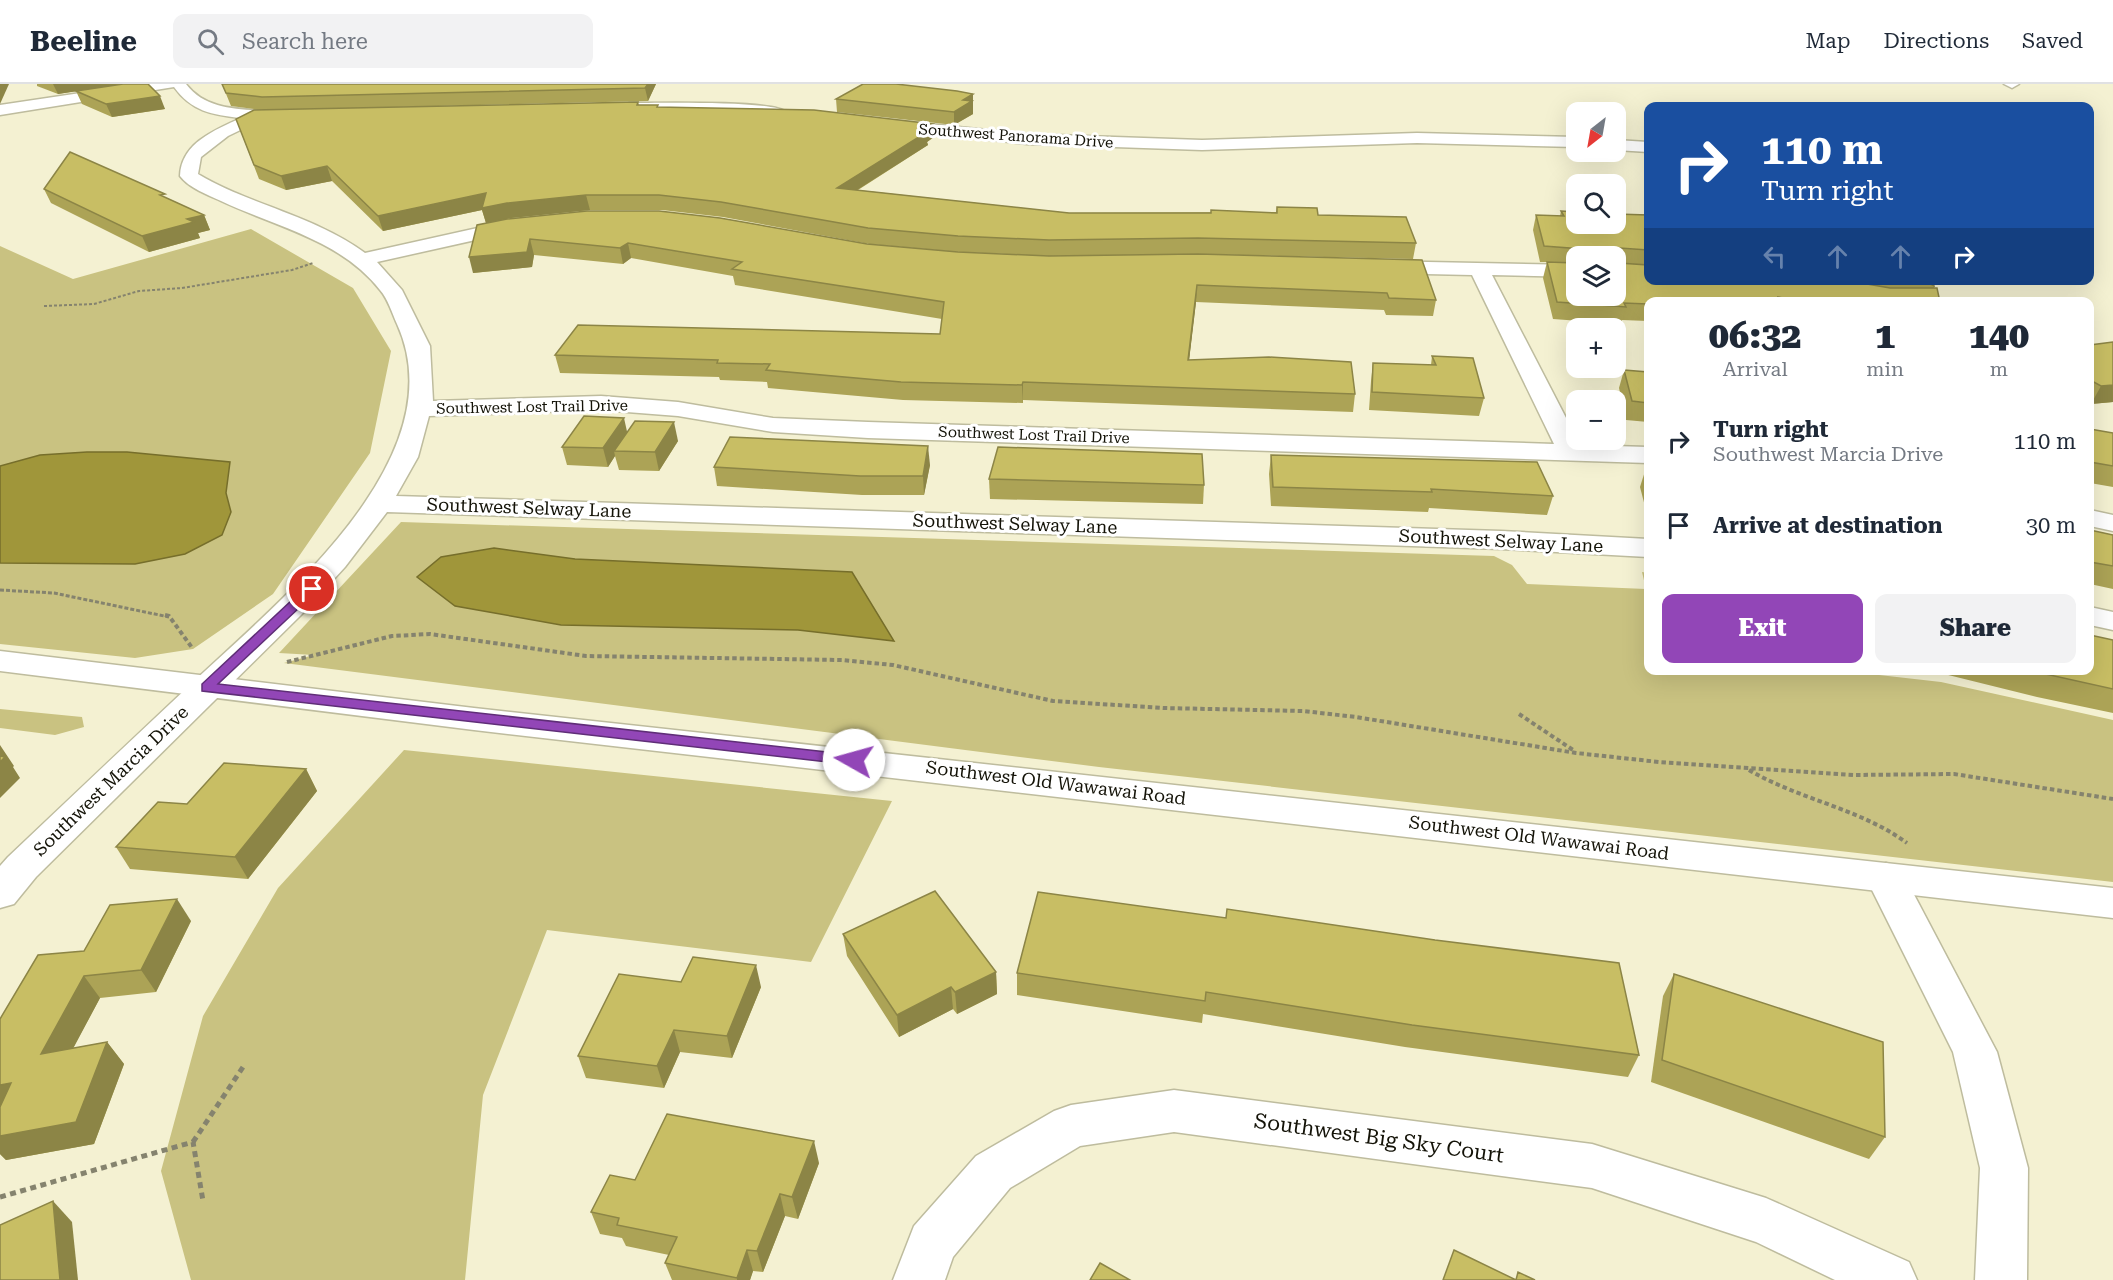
<!DOCTYPE html>
<html lang="en">
<head>
<meta charset="utf-8">
<style>
  :root { --surface:#fff; --page:#f2f2f3; --text:#1f2937; --muted:#747a83; --line:#e0e1e3; --accent:#9246b7 }
  body { margin:0; font-family:"Roboto Serif",serif; background:var(--page); color:var(--text); height:100vh; display:flex; flex-direction:column; font-size:22px; white-space:nowrap }
  * { box-sizing:border-box; margin:0 }
  p { font-size:20px; color:var(--muted) }
  .icon { flex:none; width:33px; height:33px; fill:none; stroke:currentColor; stroke-width:2; stroke-linecap:round; stroke-linejoin:round }
  .map { position:relative; flex:1; overflow:hidden }
  .drawer { position:absolute; left:1644px; top:213px; width:450px; height:378px; display:flex; flex-direction:column; background:var(--surface); border-radius:12px; box-shadow:0 6px 24px #0002 }
  .drawer>* { flex:none }
  .top-card { position:absolute; left:1644px; top:18px; width:450px; height:183px; border-radius:12px; box-shadow:0 6px 24px #0002; background:#1a4fa0; color:#fff; overflow:hidden }
  .needle { width:39px; rotate:211deg }
  .fabs { position:absolute; left:1566px; top:18px; display:grid; gap:12px }
  .fabs a { display:grid; place-items:center; width:60px; height:60px; border-radius:12px; background:var(--surface); box-shadow:0 6px 24px #0002; font-size:30px }
  .pin { position:absolute; display:grid; place-items:center; width:51px; height:51px; color:#fff; margin:-26px; border:3px solid #fff; border-radius:50%; box-shadow:0 2px 6px #0007 }
  .me { position:absolute; width:66px; margin:-33px; rotate:277deg; stroke-linejoin:round; filter:drop-shadow(0 0 4px #0008) }
  .turn { display:flex; align-items:center; gap:21px; height:126px; padding:0 18px; font-size:27px }
  .turn .icon { width:78px; height:78px; stroke-width:2.5 }
  .turn b { display:block; font-size:42px; line-height:51px }
  .lanes { display:flex; align-items:center; height:57px; padding:0 18px; background:#0003; justify-content:center; gap:30px; direction:ltr }
  .lanes .off { opacity:.35 }
  .eta { display:flex; justify-content:space-evenly; align-items:center; height:102px; text-align:center }
  .eta b { font-size:36px; font-weight:800; line-height:42px }
  .button { display:flex; gap:12px; margin-top:auto; padding:12px 18px }
  .button a { flex:1; height:69px; border-radius:12px; background:var(--accent); color:#fff; font-size:24px; font-weight:800; line-height:69px; text-align:center }
  .button a+a { background:var(--page); color:var(--text) }
  ul { padding:0; list-style:none }
  li { display:flex; align-items:center; gap:18px; height:84px; padding:0 18px }
  li div { flex:1 }
  li b { display:block; font-size:22px }
  li em { font-style:normal }
  header { display:flex; align-items:center; gap:36px; box-sizing:border-box; height:84px; padding:0 30px; background:var(--surface); border-bottom:2px solid var(--line) }
  header strong { font-size:28px }
  nav { display:flex; gap:33px; margin-inline-start:auto; font-size:21px }
  .search { width:420px; height:54px; background:var(--page); display:flex; align-items:center; gap:15px; box-sizing:border-box; padding:0 21px; border-radius:12px; color:var(--muted); font-size:22px }
  .map>svg:first-child { display:block }
  .green { fill:#c9c281 }
  .water { fill:#a0963a; stroke:#766e2b; stroke-width:1.5 }
  .lines { fill:none; stroke-linecap:round; stroke-linejoin:round }
  .minor-casing { stroke:#bebc9e; stroke-width:3 }
  .secondary-casing { stroke:#bebc9e; stroke-width:3 }
  .path-far3 { stroke:#85836e; stroke-width:2; stroke-dasharray:3 2; stroke-linecap:butt }
  .path-far2 { stroke:#85836e; stroke-width:3; stroke-dasharray:4 2; stroke-linecap:butt }
  .path-far1 { stroke:#85836e; stroke-width:4; stroke-dasharray:4.5 3; stroke-linecap:butt }
  .path { stroke:#85836e; stroke-width:5; stroke-dasharray:6 4.5; stroke-linecap:butt }
  .minor { fill:#fff; fill-rule:evenodd }
  .secondary { fill:#fff; fill-rule:evenodd }
  .wall { fill:#aca356; fill-rule:evenodd }
  .shaded-wall { fill:#8c8546 }
  .building { fill:#c8be64; stroke:#8c8546; stroke-width:1.5 }
  .route { fill:#9246b7; stroke:#5f2e77; stroke-width:1.5 }
  .labels { text-anchor:middle; stroke-width:6; stroke-linejoin:round; paint-order:stroke }
  .far-street-label { font-size:15px; fill:#131207; stroke:#fff }
  .street-label { font-size:18px; fill:#131207; stroke:#fff }
  .near-street-label { font-size:21px; fill:#131207; stroke:#fff }
</style>
</head>
<body>
<header>
<strong>Beeline</strong>
<div class="search"><svg class="icon" aria-label="search" viewBox="0 0 24 24"><circle cx="10" cy="10" r="6"/><path d="M15 15l6 6"/></svg>Search here</div>
<nav><a>Map</a><a>Directions</a><a>Saved</a></nav>
</header>
<div class="map">
<svg width="2113" height="1196" viewBox="0 0 2113 1196">
  <rect width="100%" height="100%" fill="#f4f1d2"/>
  <g class="green">
    <path d="M251,145L353,204L391,267L370,369L273,510L193,565L135,574L0,560V162L73,195Z"/>
    <path d="M401,438L1494,472L1512,481L1527,500L1646,505L1642,488L1648,489V586H1835L1941,598L2113,636V798L1099,683L284,579L314,571L279,569Z"/>
    <path d="M0,625L82,633L84,643L55,651L0,644Z"/>
    <path d="M404,666L892,717L811,878L547,846L483,1011L465,1196H191L161,1087L203,932L278,804Z"/>
  </g>
  <g class="water">
    <path d="M87,368H127L230,378L226,409L231,428L222,451L185,470L135,480L0,479V382L40,371Z"/>
    <path d="M494,464L575,475L852,488L894,557L798,546L561,541L455,522L417,493L441,473Z"/>
  </g>
  <g class="lines">
    <g class="minor-casing">
      <g id="minor">
        <path d="M141,0H186C211,33 256,22 291,31L294,34L291,37L261,36L228,52L201,73L198,90C250,121 315,132 365,169L518,135L525,137L527,141L525,145L377,178L402,206L430,262L433,317L601,312L678,318L773,334L868,338L1554,360L1472,191L1379,189L1372,187L1369,183L1372,179L1379,177L1576,181V193L1492,191L1580,361L1648,363V379L868,354L773,348L678,332L601,326L429,332L418,373L396,412L1501,447L1648,455V473L1501,465L387,428L345,483L301,531L36,793L14,820L0,824V782L8,773C68,716 128,659 188,603C274,521 459,376 397,240C392,229 388,215 380,206C341,156 276,143 221,117C208,111 189,104 180,92C181,59 215,46 241,34C212,31 191,27 174,3L0,31V21Z"/>
        <path d="M2004,0H2019L2012,4Z"/>
        <path d="M629,19C652,19 775,16 786,28L778,33L728,29L624,27L621,24Z"/>
        <path d="M889,36L1027,50L1202,56L1417,49L1576,53V63L1417,59L1202,66L1027,60L883,44L881,41Z"/>
        <path d="M1616,56L1648,58V68L1616,66Z"/>
        <path d="M2090,426L2113,431V447L2090,442Z"/>
        <path d="M2090,523L2113,528V546L2090,541Z"/>
        <path d="M1886,779L1900,784L1997,968L2028,1084L2027,1196H1975L1980,1084L1953,968L1866,794L1872,784Z"/>
        <path d="M1174,1006L1592,1060L1766,1114L1909,1178L1917,1196H1835L1756,1158L1592,1104L1174,1048L1080,1062L1010,1104L953,1173L945,1196H893L914,1142L976,1072L1054,1027L1071,1021Z"/>
      </g>
    </g>
    <g class="secondary-casing">
      <path id="secondary" d="M0,567L474,624L2113,804V834L474,646L0,587Z"/>
    </g>
    <path class="path-far3" d="M44,222L94,220L139,207L182,204L292,186L313,179"/>
    <path class="path-far2" d="M0,506L54,509L169,533"/>
    <g class="path-far1">
      <path d="M165,531L169,532L193,565"/>
      <path d="M287,578L392,552L430,550L586,572L842,576L893,581L1053,617L1164,624L1303,627L1356,633L1576,669L1659,678L1854,691L1954,690L2113,715"/>
      <path d="M1519,630L1573,666"/>
      <path d="M1749,686C1800,716 1859,724 1907,759"/>
    </g>
    <g class="path">
      <path d="M193,1058L245,980"/>
      <path d="M0,1113L193,1058L203,1117"/>
    </g>
    <use href="#minor" class="minor"/>
    <use href="#secondary" class="secondary"/>
  </g>
  <g class="wall">
    <path d="M37,0H148L165,25L112,33L82,20L76,7L58,10L37,2Z"/>
    <path d="M222,0H656L648,17L357,24L638,18L639,21H658V23L934,53L927,58L928,61L858,106L1069,129L1276,128L1277,123L1318,131L1416,159L1413,175L1197,170L1049,172L959,168L869,160L723,133L662,126H590L511,134L486,139L482,126L383,147L332,97L286,106L259,95L236,35L263,26L231,22Z"/>
    <path d="M836,15L973,23H972L973,30L954,41L837,28Z"/>
    <path d="M44,105L167,114L204,131L210,146L198,149L200,154L149,168L51,119Z"/>
    <path d="M1561,127L1647,131L1648,129V196L1875,201L1849,196H1933L1934,202V204L1940,218H1648V237L1622,236L1621,240L1553,235L1543,194L1547,178H1540L1533,146L1536,131L1560,132ZM1576,172H1616L1576,212Z"/>
    <path d="M477,141L867,160L958,168L1049,172L1198,170L1436,216L1433,232L1386,231L1384,226L1196,218L1189,276L1355,310L1353,328L1023,316V319L903,316L768,304L767,298L720,296L719,293L560,289L555,271L940,250L942,235L735,201L733,192L631,174L623,180L534,171L532,183L473,189Z"/>
    <path d="M2113,258V318L2091,320H2090V261Z"/>
    <path d="M1432,272L1484,314L1479,332L1369,326L1371,297L1373,279L1431,281Z"/>
    <path d="M1624,286L1648,288V338L1626,336L1619,304Z"/>
    <path d="M2090,345L2113,349V403L2090,399Z"/>
    <path d="M627,348L678,357L659,387L619,386L615,372L608,383L567,381L562,363Z"/>
    <path d="M1271,371L1553,412L1547,431L1429,424L1428,428L1271,422L1269,390Z"/>
    <path d="M930,381L924,411H862L717,402L714,383Z"/>
    <path d="M1646,384H1648V434L1640,403Z"/>
    <path d="M989,395L1204,401L1203,420L990,415Z"/>
    <path d="M2090,446L2113,451V505L2090,500Z"/>
    <path d="M2113,556V629L2037,613L1928,586H2090Z"/>
    <path d="M306,685L317,707L248,795L130,785L116,763L187,720Z"/>
    <path d="M1038,808L1639,971L1628,993L1405,963L1203,930L1202,939L1017,911V889Z"/>
    <path d="M191,837L156,908L100,914L73,964L107,958L124,980L94,1060L6,1076L0,1070V935L84,867Z"/>
    <path d="M843,850L996,888L997,910L957,930L953,925L899,953L847,872Z"/>
    <path d="M1674,890L1885,1053L1869,1075L1651,998L1663,912Z"/>
    <path d="M681,898L761,903L732,974L680,968L664,1004L586,994L578,972Z"/>
    <path d="M819,1079L798,1135L785,1132L763,1188L753,1187L750,1196H672L665,1179L669,1171L626,1162L622,1154L600,1150L591,1128L635,1096Z"/>
  </g>
  <g class="shaded-wall">
    <path d="M0,0H9L0,20Z"/>
    <path d="M53,0H126L58,10Z"/>
    <path d="M648,0H656L648,17L645,4Z"/>
    <path d="M973,10V30L954,41V28L963,16Z"/>
    <path d="M160,12L165,25L112,33L106,20Z"/>
    <path d="M933,40L934,53L927,58L928,61L838,118L837,104Z"/>
    <path d="M327,82L332,97L286,106L281,92Z"/>
    <path d="M486,109L507,119L586,111L590,126L511,134L486,139L482,126L383,147L378,132Z"/>
    <path d="M204,131L210,146L198,149L200,154L149,168L142,152L187,135Z"/>
    <path d="M530,155L534,171L532,183L473,189L469,173Z"/>
    <path d="M628,159L631,174L623,180L620,164Z"/>
    <path d="M1197,201L1196,218L1187,294L1188,276Z"/>
    <path d="M1023,298V319L1022,301Z"/>
    <path d="M2113,301V318L2091,320L2101,302Z"/>
    <path d="M624,334L628,352L614,367L615,372L608,383L603,364Z"/>
    <path d="M674,338L678,357L659,387L655,368Z"/>
    <path d="M928,362L930,381L924,411L923,392Z"/>
    <path d="M0,661L14,682L13,683L20,694L0,714Z"/>
    <path d="M306,685L317,707L248,795L235,773Z"/>
    <path d="M177,815L191,837L156,908L141,886Z"/>
    <path d="M756,881L761,903L732,974L727,952Z"/>
    <path d="M996,888L997,910L957,930L955,908Z"/>
    <path d="M84,892L100,914L59,991L41,970Z"/>
    <path d="M951,903L953,925L899,953L897,931Z"/>
    <path d="M674,946L680,968L664,1004L657,982Z"/>
    <path d="M107,958L124,980L94,1060L6,1076L0,1070V1052Z"/>
    <path d="M11,999L0,1026V1001Z"/>
    <path d="M814,1057L819,1079L798,1135L792,1113Z"/>
    <path d="M780,1110L785,1132L763,1188L757,1167Z"/>
    <path d="M53,1117L72,1138L78,1196H60Z"/>
    <path d="M747,1166L753,1187L750,1196H737V1194Z"/>
  </g>
  <g class="building">
    <path d="M123,0H148L160,12L106,20L76,7Z"/>
    <path d="M222,0H648L645,4L262,13L226,9Z"/>
    <path d="M863,0H896L957,7L973,10L963,16L972,17L954,28L836,15Z"/>
    <path d="M638,18L637,21H658L657,23L814,26L933,40L922,47L927,48L837,104L1069,129H1211V126L1277,129V123L1317,124L1318,131L1406,133L1416,159L1198,154L1049,156L958,152L868,144L721,118L659,111H586L507,119L482,124L486,109L378,132L327,82L281,92L254,81L236,35L254,26Z"/>
    <path d="M70,68L165,110L160,111L204,131L187,135L194,138L142,152L44,105Z"/>
    <path d="M587,127H659L720,134L867,160L958,168L1049,172L1198,170L1422,176L1436,216L1389,214L1387,209L1197,201L1188,276L1269,273L1351,278L1355,310L1023,298L1022,301L901,298L766,286L770,280L717,279L718,276L555,271L578,241L940,250L944,218L732,185L742,178L628,159L620,164L530,155L527,168L469,173L477,141L507,135Z"/>
    <path d="M1561,127L1576,128V140H1616V130L1648,131V166L1620,164L1619,179L1648,181V196H1844L1890,204H1937L1940,218H1803L1778,213L1779,218H1727L1697,214L1699,218H1648V220L1624,219L1626,223L1557,218L1547,178L1576,179V212H1616V172H1581L1582,165L1544,162L1536,131L1564,132Z"/>
    <path d="M1922,196H1933L1934,202L1926,197Z"/>
    <path d="M2113,258V301L2101,302L2090,296V261Z"/>
    <path d="M1432,272L1473,274L1484,314L1372,308L1373,279L1436,281Z"/>
    <path d="M1624,286L1648,288V319L1632,317Z"/>
    <path d="M584,332L624,334L603,364L562,363Z"/>
    <path d="M635,337L674,338L655,368L614,367Z"/>
    <path d="M2090,345L2113,349V382L2090,378Z"/>
    <path d="M730,353L928,362L923,392H860L714,383Z"/>
    <path d="M998,363L1202,370L1204,401L989,395Z"/>
    <path d="M1271,371L1537,378L1553,412L1431,405L1432,408L1273,403Z"/>
    <path d="M1646,384H1648V393Z"/>
    <path d="M2090,446L2113,451V482L2090,478Z"/>
    <path d="M2090,551L2113,556V605L2027,586H2090Z"/>
    <path d="M0,672L5,673L0,678Z"/>
    <path d="M224,679L306,685L235,773L116,763L158,718L187,720Z"/>
    <path d="M935,807L996,888L955,908L951,903L897,931L843,850Z"/>
    <path d="M1038,808L1226,834L1227,825L1435,856L1619,879L1639,971L1412,941L1206,908L1205,917L1017,889Z"/>
    <path d="M177,815L141,886L84,892L41,970L107,958L76,1038L0,1052V1023L11,999L0,1001V935L38,871L84,867L110,821Z"/>
    <path d="M693,873L756,881L727,952L674,946L657,982L578,972L619,890L681,898Z"/>
    <path d="M1674,890L1883,958L1885,1053L1662,976Z"/>
    <path d="M667,1030L814,1057L792,1113L780,1110L757,1167L747,1166L737,1194L665,1179L677,1153L617,1141L619,1134L591,1128L610,1091L635,1096Z"/>
    <path d="M53,1117L60,1196H0V1141Z"/>
    <path d="M1454,1166L1516,1196L1518,1188L1535,1196H1443Z"/>
    <path d="M1100,1179L1130,1196H1090Z"/>
  </g>
  <path class="route" d="M312,501L316,502V508L218,600L854,671L861,676L854,681L202,607V600L307,502Z"/>
  <g class="labels">
    <g class="far-street-label">
      <text transform="translate(1016 52) rotate(4)" y="5">Southwest Panorama Drive</text>
      <text transform="translate(532 323) rotate(-1)" y="5">Southwest Lost Trail Drive</text>
      <text transform="translate(1034 351) rotate(2)" y="5">Southwest Lost Trail Drive</text>
    </g>
    <g class="street-label">
      <text transform="translate(529 424) rotate(2)" y="6">Southwest Selway Lane</text>
      <text transform="translate(1015 440) rotate(2)" y="6">Southwest Selway Lane</text>
      <text transform="translate(1501 457) rotate(3)" y="6">Southwest Selway Lane</text>
      <text transform="translate(111 697) rotate(-44)" y="6">Southwest Marcia Drive</text>
      <text transform="translate(1056 699) rotate(7)" y="6">Southwest Old Wawawai Road</text>
      <text transform="translate(1539 754) rotate(7)" y="6">Southwest Old Wawawai Road</text>
    </g>
    <g class="near-street-label">
      <text transform="translate(1379 1054) rotate(8)" y="7">Southwest Big Sky Court</text>
    </g>
  </g>
</svg>
<div class="fabs">
<a><svg class="needle" viewBox="-14 -14 28 28"><path d="M0-13l5 13h-10z" fill="#e53935"/><path d="M0 13l5-13h-10z" fill="#747a83"/></svg></a>
<a><svg class="icon" aria-label="search" viewBox="0 0 24 24"><circle cx="10" cy="10" r="6"/><path d="M15 15l6 6"/></svg></a>
<a><svg class="icon" aria-label="layers" viewBox="0 0 24 24"><path d="M12 4l9 5-9 5-9-5zM3 14l9 5 9-5"/></svg></a>
<a>+</a>
<a>−</a>
</div>
<div class="pin" style="left:312px;top:505px;background:#d93025"><svg class="icon" aria-label="arrive" viewBox="0 0 24 24"><path d="M6 21V4h12l-3 4 3 4H6"/></svg></div>
<svg class="me" style="left:854px;top:676px" viewBox="-20 -20 40 40"><circle r="19" fill="#fff"/><path d="M0-13L10 11 0 6-10 11z" fill="#9246b7"/></svg>
<div class="top-card">
<div class="turn"><svg class="icon" aria-label="right" viewBox="0 0 24 24"><path d="M7 20v-9h11M14 6l5 5-5 5"/></svg><div><b>110 m</b>Turn right</div></div>
<div class="lanes"><svg class="icon off" aria-label="left" viewBox="0 0 24 24"><path d="M17 20v-9H6M10 6l-5 5 5 5"/></svg><svg class="icon off" aria-label="ahead" viewBox="0 0 24 24"><path d="M12 20V5M6 11l6-6 6 6"/></svg><svg class="icon off" aria-label="ahead" viewBox="0 0 24 24"><path d="M12 20V5M6 11l6-6 6 6"/></svg><svg class="icon" aria-label="right" viewBox="0 0 24 24"><path d="M7 20v-9h11M14 6l5 5-5 5"/></svg></div>
</div>
<section class="drawer">
<div class="eta">
<div><b>06:32</b><p>Arrival</p></div>
<div><b>1</b><p>min</p></div>
<div><b>140</b><p>m</p></div>
</div>
<ul>
<li><svg class="icon" aria-label="right" viewBox="0 0 24 24"><path d="M7 20v-9h11M14 6l5 5-5 5"/></svg><div><b>Turn right</b><p>Southwest Marcia Drive</p></div><em>110 m</em></li>
<li><svg class="icon" aria-label="arrive" viewBox="0 0 24 24"><path d="M6 21V4h12l-3 4 3 4H6"/></svg><div><b>Arrive at destination</b></div><em>30 m</em></li>
</ul>
<div class="button"><a>Exit</a><a>Share</a></div>
</section>
</div>
</body>
</html>
